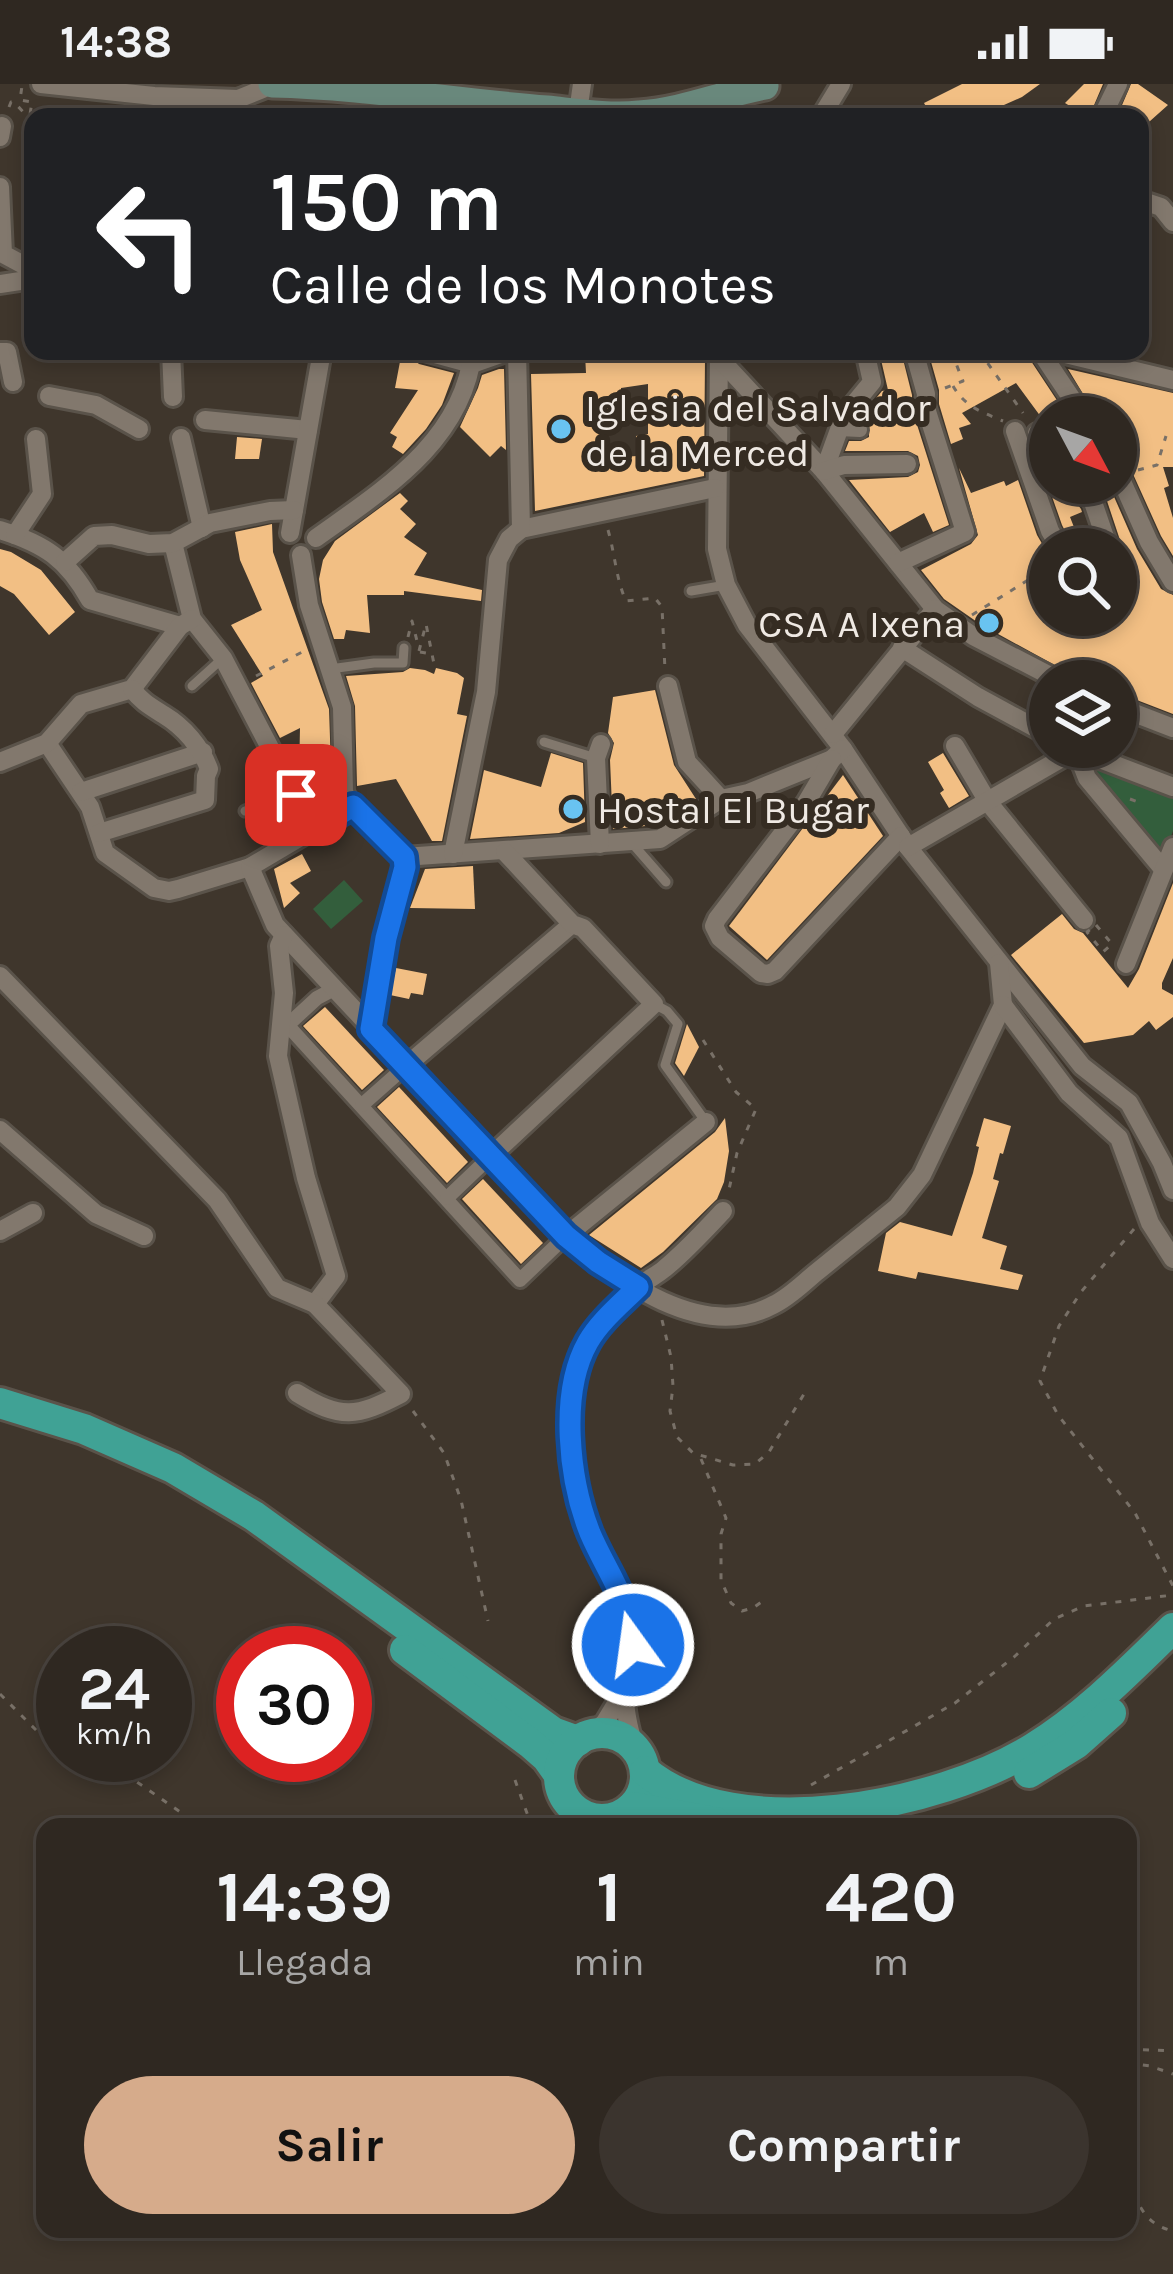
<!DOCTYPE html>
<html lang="es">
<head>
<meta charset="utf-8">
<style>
  :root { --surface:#2f2821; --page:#3b342e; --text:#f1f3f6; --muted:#a7a6a5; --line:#4a443f; --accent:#d6ab8b }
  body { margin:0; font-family:Karla,sans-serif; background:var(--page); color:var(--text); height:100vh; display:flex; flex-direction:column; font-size:45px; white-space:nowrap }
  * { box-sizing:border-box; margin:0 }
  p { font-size:39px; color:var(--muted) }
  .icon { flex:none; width:66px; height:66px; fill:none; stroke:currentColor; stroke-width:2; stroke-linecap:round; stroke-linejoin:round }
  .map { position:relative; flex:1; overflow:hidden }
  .drawer { position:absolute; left:36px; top:1734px; width:1101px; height:420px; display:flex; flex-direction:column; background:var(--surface); border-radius:24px; box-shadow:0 6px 18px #0003,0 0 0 3px var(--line) }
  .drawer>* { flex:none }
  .banner { position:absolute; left:24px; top:24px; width:1125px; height:252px; border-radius:24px; box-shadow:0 6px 18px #0003,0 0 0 3px var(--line); background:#202124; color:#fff; overflow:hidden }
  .needle { width:78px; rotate:131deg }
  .fabs { position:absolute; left:1029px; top:312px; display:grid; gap:24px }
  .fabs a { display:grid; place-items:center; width:108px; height:108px; border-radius:50%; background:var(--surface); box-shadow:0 6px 18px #0003,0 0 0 3px var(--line); font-size:60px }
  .speed { position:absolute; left:36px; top:1542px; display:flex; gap:24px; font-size:60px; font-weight:700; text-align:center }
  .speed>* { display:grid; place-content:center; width:156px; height:156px; border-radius:50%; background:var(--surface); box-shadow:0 6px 18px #0003,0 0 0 3px var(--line); line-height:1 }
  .speed small { font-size:30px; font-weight:400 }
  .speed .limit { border:18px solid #d22; background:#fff; color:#111 }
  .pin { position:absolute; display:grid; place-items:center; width:102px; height:102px; color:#fff; margin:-51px; border-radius:24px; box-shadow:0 6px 18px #0006 }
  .me { position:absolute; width:132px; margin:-66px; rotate:346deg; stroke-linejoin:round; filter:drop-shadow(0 0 9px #0008) }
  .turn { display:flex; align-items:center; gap:42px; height:252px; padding:0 48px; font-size:54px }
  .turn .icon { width:156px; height:156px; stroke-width:2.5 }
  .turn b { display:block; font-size:84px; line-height:102px }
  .eta { display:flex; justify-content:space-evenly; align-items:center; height:204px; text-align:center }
  .eta b { font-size:72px; font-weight:700; line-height:84px }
  .action { display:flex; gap:24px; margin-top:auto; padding:24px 48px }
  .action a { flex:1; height:138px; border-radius:72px; background:var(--accent); color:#111; font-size:48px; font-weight:700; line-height:138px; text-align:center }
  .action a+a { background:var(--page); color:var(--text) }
  .status { display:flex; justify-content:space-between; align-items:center; height:84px; padding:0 60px; background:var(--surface); direction:ltr }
  .status svg { height:33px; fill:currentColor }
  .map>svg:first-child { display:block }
  .green { fill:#335e3c }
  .building { fill:#f2bf84; fill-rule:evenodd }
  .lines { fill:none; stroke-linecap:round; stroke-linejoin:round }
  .service-casing { stroke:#5a534a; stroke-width:15 }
  .pedestrian-casing { stroke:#5a534a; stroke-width:20 }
  .minor-casing { stroke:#5a534a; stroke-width:24 }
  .secondary-casing { stroke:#5a534a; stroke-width:33 }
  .trunk-casing { stroke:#5a534a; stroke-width:36 }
  .path { stroke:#787067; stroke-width:3; stroke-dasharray:6 9; stroke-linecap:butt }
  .service { stroke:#82786d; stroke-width:9 }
  .pedestrian { stroke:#82786d; stroke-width:14 }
  .minor { stroke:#82786d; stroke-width:18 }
  .secondary { stroke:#69887c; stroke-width:27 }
  .trunk { stroke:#40a295; stroke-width:30 }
  .route-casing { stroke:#114b97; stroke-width:30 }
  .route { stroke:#1a73e8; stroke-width:21 }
  .poi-dot { fill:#69c3f1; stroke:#352c22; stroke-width:4.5 }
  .labels { text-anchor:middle; stroke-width:12; stroke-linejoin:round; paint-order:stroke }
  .poi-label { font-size:39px; fill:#efe9e3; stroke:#352c22; text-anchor:start }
</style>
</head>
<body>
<div class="status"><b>14:38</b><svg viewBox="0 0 49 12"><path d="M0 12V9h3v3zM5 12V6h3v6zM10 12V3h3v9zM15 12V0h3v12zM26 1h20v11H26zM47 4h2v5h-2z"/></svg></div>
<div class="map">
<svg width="1173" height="2190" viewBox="0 0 1173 2190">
  <rect width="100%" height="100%" fill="#3f362c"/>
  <g class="green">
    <path d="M1099,682L1173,708V747L1167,763L1157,766L1095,691Z"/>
    <path d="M344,796L363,817L331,845L313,825Z"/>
  </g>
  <g class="building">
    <path d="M962,0H1040L1022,13L977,33H932L924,19Z"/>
    <path d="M1084,0H1103L1089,33H1067L1073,24L1065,19Z"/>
    <path d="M1131,0H1138L1168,21L1140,46V33H1117Z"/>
    <path d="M402,267H411L414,276L419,280L454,289L442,321L426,345L403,370L392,363L397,353L390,349L418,306L395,304Z"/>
    <path d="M603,267H691L700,269L705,274L704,392L535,427L531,290L586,289L585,270ZM648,300V350L636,352L637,372L606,374L604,342H621V304Z"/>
    <path d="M879,267H901L912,311V325L949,441L933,448L924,429L890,448L849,396L908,393L918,388L920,381L918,372L908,367H845L849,357H861L869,353V340L859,335L882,307L888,306Z"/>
    <path d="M928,267H1027L1029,274L1068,333H1050V343L1040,336L1046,333H1041L1016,299L962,329L971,340L959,344L963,355L951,360L939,320V306Z"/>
    <path d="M499,285H504L506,366L501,362L490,373L460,343L478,304L482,291Z"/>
    <path d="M1068,285L1173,309V383H1163L1169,402L1164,404L1173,434V472L1161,452L1128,379L1123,373L1116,371V333H1097Z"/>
    <path d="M237,353L262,355L259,375H235Z"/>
    <path d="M1037,370L1050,377V399H1065L1067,407L1081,425L1082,428L1070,433L1081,461L1092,456L1095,465H1074L1062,441Z"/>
    <path d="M959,384L971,409L1004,397L1006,402L1018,396L1037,451L1048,470L1050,531H1116V476L1122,469V462L1106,414L1095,399H1108L1137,465L1161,505L1173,511V630L1116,608V597H1088L1071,590L980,540L944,515L921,486L971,460L978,451Z"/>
    <path d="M400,409L408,417L400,425L416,440L404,453L427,469L414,491L482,506L481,517L404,507V511H367L370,549L346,546L344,555H334L322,518L319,495L323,476L335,457Z"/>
    <path d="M272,440L273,468L329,625L332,713L315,721L299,691L300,644L280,654L251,599L263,592L231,541L262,526L240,476L235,448Z"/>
    <path d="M0,465L11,468L41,486L75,528L49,551L14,510L0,502Z"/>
    <path d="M410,584L425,586L434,590L436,584L457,589L464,594L457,630L467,632L442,757H432L396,695L357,702L355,622L346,592L403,588Z"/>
    <path d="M655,606L674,681L696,715L656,741L613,745L610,676L614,659L608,649L613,613Z"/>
    <path d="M551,669L583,679L585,738L559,749L470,755L484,686L541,703Z"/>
    <path d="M943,669L969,712L949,724L940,709L944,706L928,678Z"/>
    <path d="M843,691L883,752L767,876L729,842Z"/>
    <path d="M302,770L311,787L290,799L300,809L284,824L274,785Z"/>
    <path d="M473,782L475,825L410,824L425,785Z"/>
    <path d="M1173,799V874L1162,899V905L1173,911V933L1156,946L1149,937L1133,951L1084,959L1011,871L1062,830L1074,845L1083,849L1128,904L1139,885Z"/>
    <path d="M396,884L427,890L423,911L411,909L409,915L390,911Z"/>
    <path d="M325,923L384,986L362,1006L303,942Z"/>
    <path d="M687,940L699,963L684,992L675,979Z"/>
    <path d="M399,1003L468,1078L447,1099L377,1023Z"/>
    <path d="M725,1034L729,1067L724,1098L717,1115L663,1168L641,1184L589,1151L715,1048Z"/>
    <path d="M984,1034L1011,1042L1003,1070L1000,1069L993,1095L999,1097L982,1154L1007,1162L1000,1185L1023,1191L1018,1206L918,1188L916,1195L878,1187L886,1149L900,1138L952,1152L973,1089L979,1063L976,1062Z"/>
    <path d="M483,1095L543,1159L521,1180L462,1115Z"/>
  </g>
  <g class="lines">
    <g class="service-casing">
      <g id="service">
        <path d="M691,507L726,501"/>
        <path d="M330,585L374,579H403L404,564"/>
        <path d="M192,602L223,574"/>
        <path d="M544,658L596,674"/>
        <path d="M245,727L296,711"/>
        <path d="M631,758L666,798"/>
        <path d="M654,920L667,927L678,940L665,981L706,1038"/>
      </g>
    </g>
    <g class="pedestrian-casing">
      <g id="pedestrian">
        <path d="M839,345L860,346"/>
        <path d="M334,905L317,914L291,938L290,944L520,1196L566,1152"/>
        <path d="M362,1021L406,982"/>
        <path d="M447,1114L491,1072"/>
      </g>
    </g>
    <g class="minor-casing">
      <g id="minor">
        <path d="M41,0L154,12L238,15L263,5"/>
        <path d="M578,28L582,0"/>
        <path d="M821,33L841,0"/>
        <path d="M1102,33L1118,0"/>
        <path d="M0,53L2,42"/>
        <path d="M0,103L3,170L33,186"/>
        <path d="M1140,116L1161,123L1173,138"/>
        <path d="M0,200L33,195"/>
        <path d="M171,267L173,313"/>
        <path d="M424,267L472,280"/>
        <path d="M719,267L717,465L726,501L747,541L843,665L908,763L1082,982L1129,1019L1162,1079L1173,1106"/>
        <path d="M1040,267L1084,333"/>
        <path d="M1053,267L1173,296"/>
        <path d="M0,268H7L13,298"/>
        <path d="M719,274L824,387L935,525L973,552L1060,597"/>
        <path d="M472,280L509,267"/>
        <path d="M49,312L96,321L139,345"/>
        <path d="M205,336L308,346"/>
        <path d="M1015,347L1050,447L1061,465"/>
        <path d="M1037,349L1050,364"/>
        <path d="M181,354L202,444"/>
        <path d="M1116,384L1149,458L1173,498"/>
        <path d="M824,387L844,332L872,298L865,267"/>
        <path d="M824,387L844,381L907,380"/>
        <path d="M1078,399L1093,418L1109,465"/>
        <path d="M521,445L715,404"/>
        <path d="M0,446C45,460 67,475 90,516L180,542"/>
        <path d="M290,449L322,267"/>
        <path d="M15,451L42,410L36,355"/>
        <path d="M316,454C383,406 463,357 473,267"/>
        <path d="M173,459L192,535L223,574L313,746"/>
        <path d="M301,471L309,521L342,623L344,708L349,718L404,773L660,755L721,715L748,709L832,675L843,665"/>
        <path d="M65,478L94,452L112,451L149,460L173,459L210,439L270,427L294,426"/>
        <path d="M898,479L965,448L925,321L926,310L914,267"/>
        <path d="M902,564L978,613L1050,652"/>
        <path d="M668,602L687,678L721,715"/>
        <path d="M1116,622L1173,644"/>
        <path d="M833,650L935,525"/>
        <path d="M47,659L90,723L105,769L154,804L169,807L178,805L250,783"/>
        <path d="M955,662L988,718L1084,836"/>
        <path d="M1071,664L1173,703"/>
        <path d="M1076,666L1087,694L1163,785"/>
        <path d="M832,675L806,719L717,835L714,842L720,854L761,889L768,890L775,887L901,752"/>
        <path d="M0,678L47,659L81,620L132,605L180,542L192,535"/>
        <path d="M81,708L203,668"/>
        <path d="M353,722L250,783L275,841L566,1152C619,1196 702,1259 773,1221C790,1213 803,1199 818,1187C844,1166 870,1145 897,1123L922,1091L1003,921L999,879"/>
        <path d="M99,749L205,716L206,692L209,685C201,663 184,643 164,631C150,622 142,618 132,605"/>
        <path d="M600,760L596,674L601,660"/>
        <path d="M908,763L1076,666"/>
        <path d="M453,770L486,608L498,476L509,455L521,445L517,267"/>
        <path d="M284,851L279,862L284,909L278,972L306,1094L336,1192L315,1220"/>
        <path d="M1126,880L1173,763"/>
        <path d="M0,892L217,1116L277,1204L315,1220L401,1310C357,1333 341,1336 297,1309"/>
        <path d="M1003,921L1069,1009L1119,1054L1150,1139L1173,1175"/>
        <path d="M371,945L386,854L405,783L404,773"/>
        <path d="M406,982L572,840"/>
        <path d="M0,1046L96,1130L144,1152"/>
        <path d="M491,1072L654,920L583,844L572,840L505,768"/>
        <path d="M0,1147L33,1129"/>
        <path d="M566,1152L706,1038"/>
        <path d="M592,1650L605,1638L625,1605"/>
        <path d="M634,1662C629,1645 624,1626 625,1608C626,1579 637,1555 628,1526C616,1491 593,1461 582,1425C568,1379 562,1297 591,1254C603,1235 623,1214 641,1201C648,1195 657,1191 664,1185C685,1168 704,1147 723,1127"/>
      </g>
    </g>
    <g class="secondary-casing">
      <path id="secondary" d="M272,0C364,2 455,18 547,25C577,28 609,33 639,30C683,27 722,10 765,2"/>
    </g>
    <g class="trunk-casing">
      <g id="trunk">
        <path d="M0,1319L84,1345L173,1384L254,1432L553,1648L578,1657"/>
        <path d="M405,1566L531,1660L547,1674L559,1691"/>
        <circle cx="602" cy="1692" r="43"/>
        <path d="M645,1687C736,1763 939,1722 1033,1664C1085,1632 1129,1587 1173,1544"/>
        <path d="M1029,1689L1076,1660L1111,1629"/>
        <path d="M632,1723L715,1738"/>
      </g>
    </g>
    <g class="path">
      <path d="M9,23L11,18H14L25,30H30L32,18L20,16L22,2"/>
      <path d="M347,33H358"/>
      <path d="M979,267L1023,329"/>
      <path d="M545,272L582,267"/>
      <path d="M953,302C965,323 982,328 1003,337"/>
      <path d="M945,304L963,297L951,267"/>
      <path d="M1138,386L1157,381L1166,352"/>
      <path d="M608,446C615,470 616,495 626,517L655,514L662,523L665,586"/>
      <path d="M1042,490L1050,496"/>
      <path d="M972,531L1049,483"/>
      <path d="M408,553L412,537L417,557"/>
      <path d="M419,567L426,540L434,580"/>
      <path d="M420,568L431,570"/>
      <path d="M256,592L306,566"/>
      <path d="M1130,715L1141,719"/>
      <path d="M1096,841L1112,860L1103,868L1087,848Z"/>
      <path d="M703,956L736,1008L756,1025L737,1069L728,1110"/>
      <path d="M1134,1145L1081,1208L1059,1242L1040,1297L1058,1331L1135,1429L1173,1502"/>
      <path d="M662,1236L671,1273L673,1302L670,1327L677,1353L693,1369L733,1381L755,1380L769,1368L804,1310"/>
      <path d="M413,1327L444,1369L461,1416L488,1537"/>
      <path d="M701,1375L726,1434L721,1450V1496L731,1519L742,1527L753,1524L764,1516"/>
      <path d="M0,1610L45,1655L63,1662"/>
      <path d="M84,1671L121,1687L202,1743"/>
      <path d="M515,1696L532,1743"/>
      <path d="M811,1701L955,1619L1014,1573L1054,1535L1084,1522L1173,1511"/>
      <path d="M1128,1965L1173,1967"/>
      <path d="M1128,1979L1150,1982L1173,1990"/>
      <path d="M1128,2096C1139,2121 1144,2140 1173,2147"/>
    </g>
    <use href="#service" class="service"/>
    <use href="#pedestrian" class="pedestrian"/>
    <use href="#minor" class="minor"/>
    <use href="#secondary" class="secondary"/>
    <use href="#trunk" class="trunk"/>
  </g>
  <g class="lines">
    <g class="route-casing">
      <path id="route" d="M296,711L313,746L353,722L404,773L405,783L386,854L371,945L566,1152L598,1178L638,1203C621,1220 600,1237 588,1258C559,1309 569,1396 590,1449C607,1489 630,1515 633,1561"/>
    </g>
    <use href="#route" class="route"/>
  </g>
  <g class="poi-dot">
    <circle cx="561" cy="345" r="12"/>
    <circle cx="989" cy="539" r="12"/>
    <circle cx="573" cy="725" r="12"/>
  </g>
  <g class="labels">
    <g class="poi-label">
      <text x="585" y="337">Iglesia del Salvador<tspan x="585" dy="45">de la Merced</tspan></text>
      <text x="965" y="553" text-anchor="end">CSA A Ixena</text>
      <text x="597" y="739">Hostal El Bugar</text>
    </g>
  </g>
</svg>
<div class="fabs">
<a><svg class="needle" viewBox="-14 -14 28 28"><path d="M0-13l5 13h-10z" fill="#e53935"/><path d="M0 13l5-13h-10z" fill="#a7a6a5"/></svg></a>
<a><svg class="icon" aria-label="search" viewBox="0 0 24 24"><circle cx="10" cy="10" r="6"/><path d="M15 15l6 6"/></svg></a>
<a><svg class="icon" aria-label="layers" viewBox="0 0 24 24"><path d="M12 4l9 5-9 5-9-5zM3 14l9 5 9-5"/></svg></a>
</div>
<div class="speed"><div>24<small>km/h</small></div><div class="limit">30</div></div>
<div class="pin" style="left:296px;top:711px;background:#d93025"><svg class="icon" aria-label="arrive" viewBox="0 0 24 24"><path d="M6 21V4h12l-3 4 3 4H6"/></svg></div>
<svg class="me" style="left:633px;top:1561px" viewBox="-20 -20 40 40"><circle r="17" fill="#1a73e8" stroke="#fff" stroke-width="3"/><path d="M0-11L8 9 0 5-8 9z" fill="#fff"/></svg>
<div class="banner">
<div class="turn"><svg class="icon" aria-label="left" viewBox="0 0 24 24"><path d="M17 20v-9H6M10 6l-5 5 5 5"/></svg><div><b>150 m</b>Calle de los Monotes</div></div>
</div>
<section class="drawer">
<div class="eta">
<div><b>14:39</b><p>Llegada</p></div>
<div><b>1</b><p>min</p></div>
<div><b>420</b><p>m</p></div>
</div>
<div class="action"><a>Salir</a><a>Compartir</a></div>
</section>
</div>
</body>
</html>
